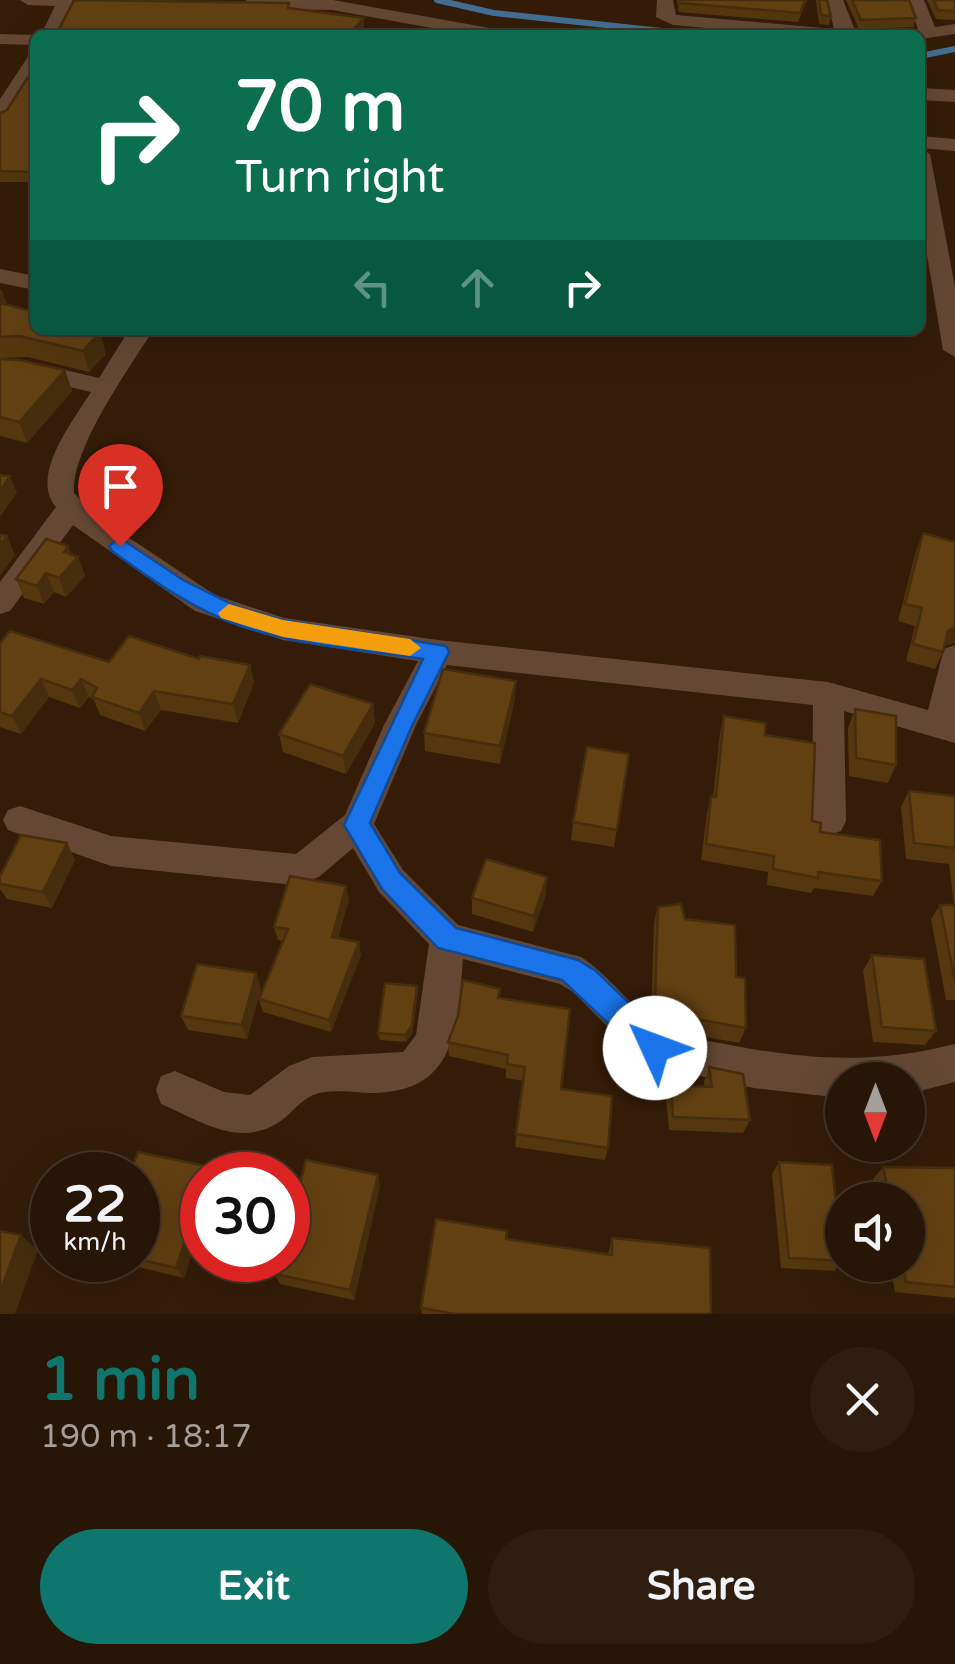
<!DOCTYPE html>
<html lang="en">
<head>
<meta charset="utf-8">
<style>
  :root { --surface:#271506; --page:#2f1e10; --text:#f1f3f6; --muted:#a49f9b; --line:#433428; --accent:#0f766e }
  body { margin:0; font-family:"Varela Round",sans-serif; background:var(--page); color:var(--text); height:100vh; display:flex; flex-direction:column; font-size:38px; white-space:nowrap }
  * { box-sizing:border-box; margin:0 }
  p { font-size:32px; color:var(--muted) }
  .icon { flex:none; width:55px; height:55px; fill:none; stroke:currentColor; stroke-width:2; stroke-linecap:round; stroke-linejoin:round }
  .map { position:relative; height:1314px; overflow:hidden }
  .sheet { display:flex; flex-direction:column; background:var(--surface); flex:1 }
  .sheet>* { flex:none }
  .top-card { position:absolute; left:30px; top:30px; width:895px; height:305px; border-radius:15px; box-shadow:0 10px 40px #0002,0 0 0 2px var(--line); background:#0b6e4f; color:#fff; overflow:hidden }
  .needle { width:65px; rotate:180deg }
  .buttons { position:absolute; left:825px; top:1062px; display:grid; gap:20px }
  .buttons a { display:grid; place-items:center; width:100px; height:100px; border-radius:50%; background:var(--surface); box-shadow:0 10px 40px #0002,0 0 0 2px var(--line); font-size:50px }
  .speed { position:absolute; left:30px; top:1152px; display:flex; gap:20px; font-size:50px; font-weight:700; text-align:center }
  .speed>* { display:grid; place-content:center; width:130px; height:130px; border-radius:50%; background:var(--surface); box-shadow:0 10px 40px #0002,0 0 0 2px var(--line); line-height:1 }
  .speed small { font-size:25px; font-weight:400 }
  .speed .limit { border:15px solid #d22; background:#fff; color:#111 }
  .pin { position:absolute; display:grid; place-items:center; width:85px; height:85px; color:#fff; margin:-102px -42px; border-radius:50% 50% 50% 0; rotate:-45deg; box-shadow:0 0 10px #0007 }
  .pin .icon { rotate:45deg }
  .me { position:absolute; width:110px; margin:-55px; rotate:313deg; stroke-linejoin:round; filter:drop-shadow(0 0 8px #0008) }
  .turn { display:flex; align-items:center; gap:35px; height:210px; padding:0 40px; font-size:45px }
  .turn .icon { width:130px; height:130px; stroke-width:2.5 }
  .turn b { display:block; font-size:70px; line-height:85px }
  .lanes { display:flex; align-items:center; height:95px; padding:0 40px; background:#0003; justify-content:center; gap:50px; direction:ltr }
  .lanes .off { opacity:.35 }
  .round { display:grid; place-items:center; flex:none; width:105px; height:105px; border-radius:52px; background:var(--page) }
  .head { display:flex; align-items:center; justify-content:space-between; height:170px; padding:0 40px }
  h1 { font-size:60px; font-weight:700; line-height:75px; color:var(--accent) }
  .button { display:flex; gap:20px; margin-top:auto; padding:20px 40px }
  .button a { flex:1; height:115px; border-radius:60px; background:var(--accent); color:#fff; font-size:40px; font-weight:700; line-height:115px; text-align:center }
  .button a+a { background:var(--page); color:var(--text) }
  .map>svg:first-child { display:block }
  .lines { fill:none; stroke-linecap:round; stroke-linejoin:round }
  .stream { stroke:#436f94; stroke-width:6 }
  .minor { fill:#644834; fill-rule:evenodd }
  .wall { fill:#54370f }
  .shaded-wall { fill:#452d0d }
  .building { fill:#624012; stroke:#452d0d; stroke-width:2.5 }
  .route { fill:#1a73e8; stroke:#114b97; stroke-width:2.5 }
  .slow { fill:#f59e0b }
</style>
</head>
<body>
<div class="map">
<svg width="955" height="1314" viewBox="0 0 955 1314">
  <rect width="100%" height="100%" fill="#341c08"/>
  <g class="lines">
    <g class="stream">
      <path d="M437,0L494,13L699,35"/>
      <path d="M920,56L955,49"/>
    </g>
    <g class="minor">
      <path d="M20,0H122L123,2L115,7L72,6L59,35H41L55,6L28,5Z"/>
      <path d="M247,0H333L501,30L510,35H471L332,10L251,9L242,4Z"/>
      <path d="M657,0H673L676,15L834,29L827,0H843L857,35H787L673,25L656,17Z"/>
      <path d="M908,0H924L935,27L955,24V34L920,39V35H903L918,29Z"/>
      <path d="M0,34L36,35L35,45L0,44Z"/>
      <path d="M35,54V73L7,118L0,120V99L29,55Z"/>
      <path d="M920,88L955,90V102L920,100Z"/>
      <path d="M920,136L955,139V151L920,148Z"/>
      <path d="M920,148L930,154L955,287V357L943,350L920,213Z"/>
      <path d="M0,269L35,276V290L0,283Z"/>
      <path d="M129,330H153C128,371 72,447 74,493L98,517L215,595L284,618L438,640L828,682L928,710L944,649L955,645V743L844,711L846,821L841,831L829,835L817,831L812,821L813,705L447,665L416,725L374,824L403,870L458,925L581,957C609,974 645,1023 667,1032C683,1039 703,1040 720,1043C804,1060 872,1065 955,1044V1082L908,1094V1080H842V1098L754,1088L655,1066L642,1061L573,992L560,984L463,959C457,1026 458,1091 374,1093C356,1093 330,1088 313,1095C299,1101 290,1116 276,1124C236,1147 199,1120 161,1104L156,1090L161,1076L175,1071L224,1092L250,1095L289,1066L312,1057L403,1052L416,1035L429,944L379,892L353,848L319,877L294,885L111,866L8,830L3,820L8,810L20,806L111,836L296,854L345,815L384,725L418,661L283,640L195,611L73,525L10,611L0,614V582L56,507C29,476 73,421 91,392L27,377H0V361H27L99,378Z"/>
    </g>
  </g>
  <g class="wall">
    <path d="M677,0H807L798,22L679,12Z"/>
    <path d="M816,0H827L831,16L829,25L819,24Z"/>
    <path d="M846,0H909L916,18L913,27L859,29Z"/>
    <path d="M927,0H955V20L936,19Z"/>
    <path d="M35,66V182H0V113L7,110Z"/>
    <path d="M0,290L2,291L7,305L106,354L89,372L28,357L0,358Z"/>
    <path d="M0,359L65,370L72,391L27,443L0,436Z"/>
    <path d="M923,533L943,652L935,669L906,661L915,626L898,621L916,551Z"/>
    <path d="M68,546L71,554L78,557L85,576L66,597L54,592L44,604L24,598L16,579Z"/>
    <path d="M0,643L109,662L199,659L250,665L254,683L238,723L161,710L145,731L100,715L94,700L89,697L80,708L49,697L21,734L0,727Z"/>
    <path d="M515,699L500,764L425,751L424,733Z"/>
    <path d="M373,704L375,723L346,774L283,752L279,734Z"/>
    <path d="M855,709L896,765L888,783L849,776L848,728Z"/>
    <path d="M724,716L765,735L812,821L820,832L882,881L873,896L814,888L811,893L767,885L768,872L701,860L707,813L711,797H713L720,733Z"/>
    <path d="M629,754L614,847L571,840L573,822Z"/>
    <path d="M909,791L955,796V1000H946L931,919L940,905H954L949,864L906,859L901,807Z"/>
    <path d="M67,843L75,860L52,908L7,899L0,889V876Z"/>
    <path d="M546,894L533,932L472,914V898Z"/>
    <path d="M349,899L338,938L361,955L331,1032L263,1012L259,999L283,941L278,940L274,927Z"/>
    <path d="M658,907L685,919L736,977L746,1028L739,1043L674,1031L651,1017L654,923Z"/>
    <path d="M872,955L936,1031L925,1045L873,1042L863,971Z"/>
    <path d="M261,988L247,1039L188,1030L181,1016Z"/>
    <path d="M418,993L412,1034L406,1042L380,1040L378,1033Z"/>
    <path d="M500,998L561,1089L608,1148L605,1160L515,1147L523,1081L506,1078V1069L449,1056L448,1042Z"/>
    <path d="M709,1067L750,1120L743,1133L669,1130L666,1099L671,1085L704,1086V1081Z"/>
    <path d="M779,1162L842,1262L834,1271L781,1268L772,1174Z"/>
    <path d="M883,1167L955,1168V1298L895,1292L890,1265H908V1200H877L873,1179Z"/>
    <path d="M138,1175H202V1222L184,1278L110,1260H138Z"/>
    <path d="M380,1186L354,1300L280,1284L275,1274Z"/>
    <path d="M612,1238L711,1314H422L421,1308L506,1239L608,1255Z"/>
  </g>
  <g class="shaded-wall">
    <path d="M364,18V28L358,35H348Z"/>
    <path d="M2,291L10,312L0,318V292Z"/>
    <path d="M100,332L106,354L89,372L83,351Z"/>
    <path d="M65,370L72,391L27,443L19,422Z"/>
    <path d="M10,476L17,493L0,517V491Z"/>
    <path d="M7,536L15,555L0,576V545Z"/>
    <path d="M68,546L74,561L78,557L85,576L66,597L59,578L64,552Z"/>
    <path d="M46,573L54,592L44,604L37,586Z"/>
    <path d="M955,628V643L940,648L948,631Z"/>
    <path d="M250,665L254,683L238,723L233,704Z"/>
    <path d="M41,679L49,697L21,734L12,716Z"/>
    <path d="M81,679L89,697L80,708L72,690Z"/>
    <path d="M516,681L515,699L500,764V746Z"/>
    <path d="M154,691L161,710L145,731L139,713Z"/>
    <path d="M373,704L375,723L346,774L343,756Z"/>
    <path d="M67,843L75,860L52,908L43,892Z"/>
    <path d="M547,877L546,894L533,932L534,916Z"/>
    <path d="M346,886L349,899L334,950L332,937Z"/>
    <path d="M359,942L361,955L331,1032L329,1020Z"/>
    <path d="M256,973L261,988L247,1039L242,1025Z"/>
    <path d="M417,986L418,993L412,1034L406,1042L405,1035Z"/>
    <path d="M378,1175L380,1186L354,1300L350,1290Z"/>
    <path d="M202,1189V1222L184,1278L176,1268Z"/>
    <path d="M21,1235L38,1250L15,1314H0V1292Z"/>
  </g>
  <g class="building">
    <path d="M74,0L289,3L288,8L364,18L348,35H53L60,27Z"/>
    <path d="M680,0H805L800,13L680,3Z"/>
    <path d="M819,0H827L831,16L821,15Z"/>
    <path d="M852,0H909L916,18L861,20Z"/>
    <path d="M934,0H955V11L938,10Z"/>
    <path d="M430,29L468,35H424Z"/>
    <path d="M35,66V172L0,171V113L7,110Z"/>
    <path d="M0,303L35,312V330H90L100,332L83,351L20,336L0,337Z"/>
    <path d="M0,359L19,360L65,370L19,422L0,417Z"/>
    <path d="M0,475L10,476L0,491Z"/>
    <path d="M923,533L955,542V628L948,631L943,652L913,644L922,608L905,604Z"/>
    <path d="M0,535L7,536L0,545Z"/>
    <path d="M46,539L68,546L64,552L78,557L59,578L46,573L37,586L16,579Z"/>
    <path d="M10,631L109,662L129,636L199,659L200,656L250,665L233,704L154,691L139,713L92,697L97,688L81,679L72,690L41,679L12,716L0,712V643Z"/>
    <path d="M443,669L516,681L500,746L424,733Z"/>
    <path d="M310,684L373,704L343,756L279,734Z"/>
    <path d="M855,709L896,716V765L856,758Z"/>
    <path d="M724,716L766,723L765,735L815,743L812,821L821,823L820,832L880,840L882,881L818,872V878L773,869L774,856L706,844L711,797H716Z"/>
    <path d="M587,747L629,754L617,830L573,822Z"/>
    <path d="M909,791L955,796V848L914,843Z"/>
    <path d="M21,835L67,843L43,892L0,884V876Z"/>
    <path d="M486,859L547,877L534,916L472,898Z"/>
    <path d="M290,876L346,886L332,937L359,942L329,1020L259,999L288,929L274,927Z"/>
    <path d="M681,904L685,919L735,925L736,977L745,978L746,1028L679,1016L655,1002L658,907Z"/>
    <path d="M940,905H955V981Z"/>
    <path d="M872,955L924,959L936,1031L882,1027Z"/>
    <path d="M197,964L256,973L242,1025L181,1016Z"/>
    <path d="M463,980L500,989L498,998L570,1009L561,1089L612,1096L608,1148L516,1134L525,1067L507,1064L508,1055L448,1042L458,1016Z"/>
    <path d="M385,983L417,986L412,1026L405,1035L378,1033Z"/>
    <path d="M709,1067L743,1074L750,1120L673,1117L671,1085L712,1087Z"/>
    <path d="M138,1152L210,1167L207,1175H202V1189L176,1268L138,1259V1175H129Z"/>
    <path d="M306,1160L378,1175L350,1290L275,1274L279,1260H288V1229Z"/>
    <path d="M779,1162L832,1165L842,1261L789,1258Z"/>
    <path d="M883,1167L955,1168V1287L906,1282L903,1265H908V1200H890Z"/>
    <path d="M436,1219L507,1231L506,1239L612,1255V1238L710,1248L711,1314H455L421,1308Z"/>
    <path d="M0,1231L21,1235L0,1292Z"/>
  </g>
  <path class="route" d="M120,538L183,580L240,608L283,620L446,646L449,652L412,726L370,823L400,873L456,928L578,960L596,971L665,1038L669,1048L665,1058L655,1062L645,1058L562,980L438,948L382,889L344,825L423,659C358,649 286,645 225,620C184,603 148,577 112,551L109,546Z"/>
  <path class="slow" d="M229,604L283,620L410,639L421,648L410,656L283,637L221,618L218,613Z"/>
</svg>
<div class="buttons">
<a><svg class="needle" viewBox="-14 -14 28 28"><path d="M0-13l5 13h-10z" fill="#e53935"/><path d="M0 13l5-13h-10z" fill="#a49f9b"/></svg></a>
<a><svg class="icon" aria-label="sound" viewBox="0 0 24 24"><path d="M4 9h4l5-4v14l-5-4H4zM17 9q2 3 0 6"/></svg></a>
</div>
<div class="speed"><div>22<small>km/h</small></div><div class="limit">30</div></div>
<div class="pin" style="left:120px;top:546px;background:#d93025"><svg class="icon" aria-label="arrive" viewBox="0 0 24 24"><path d="M6 21V4h12l-3 4 3 4H6"/></svg></div>
<svg class="me" style="left:655px;top:1048px" viewBox="-20 -20 40 40"><circle r="19" fill="#fff"/><path d="M0-13L10 11 0 6-10 11z" fill="#1a73e8"/></svg>
<div class="top-card">
<div class="turn"><svg class="icon" aria-label="right" viewBox="0 0 24 24"><path d="M7 20v-9h11M14 6l5 5-5 5"/></svg><div><b>70 m</b>Turn right</div></div>
<div class="lanes"><svg class="icon off" aria-label="left" viewBox="0 0 24 24"><path d="M17 20v-9H6M10 6l-5 5 5 5"/></svg><svg class="icon off" aria-label="ahead" viewBox="0 0 24 24"><path d="M12 20V5M6 11l6-6 6 6"/></svg><svg class="icon" aria-label="right" viewBox="0 0 24 24"><path d="M7 20v-9h11M14 6l5 5-5 5"/></svg></div>
</div>
</div>
<section class="sheet">
<div class="head"><div><h1>1 min</h1><p>190 m · 18:17</p></div><a class="round"><svg class="icon" aria-label="close" viewBox="0 0 24 24"><path d="M6 6l12 12M18 6L6 18"/></svg></a></div>
<div class="button"><a>Exit</a><a>Share</a></div>
</section>
</body>
</html>
